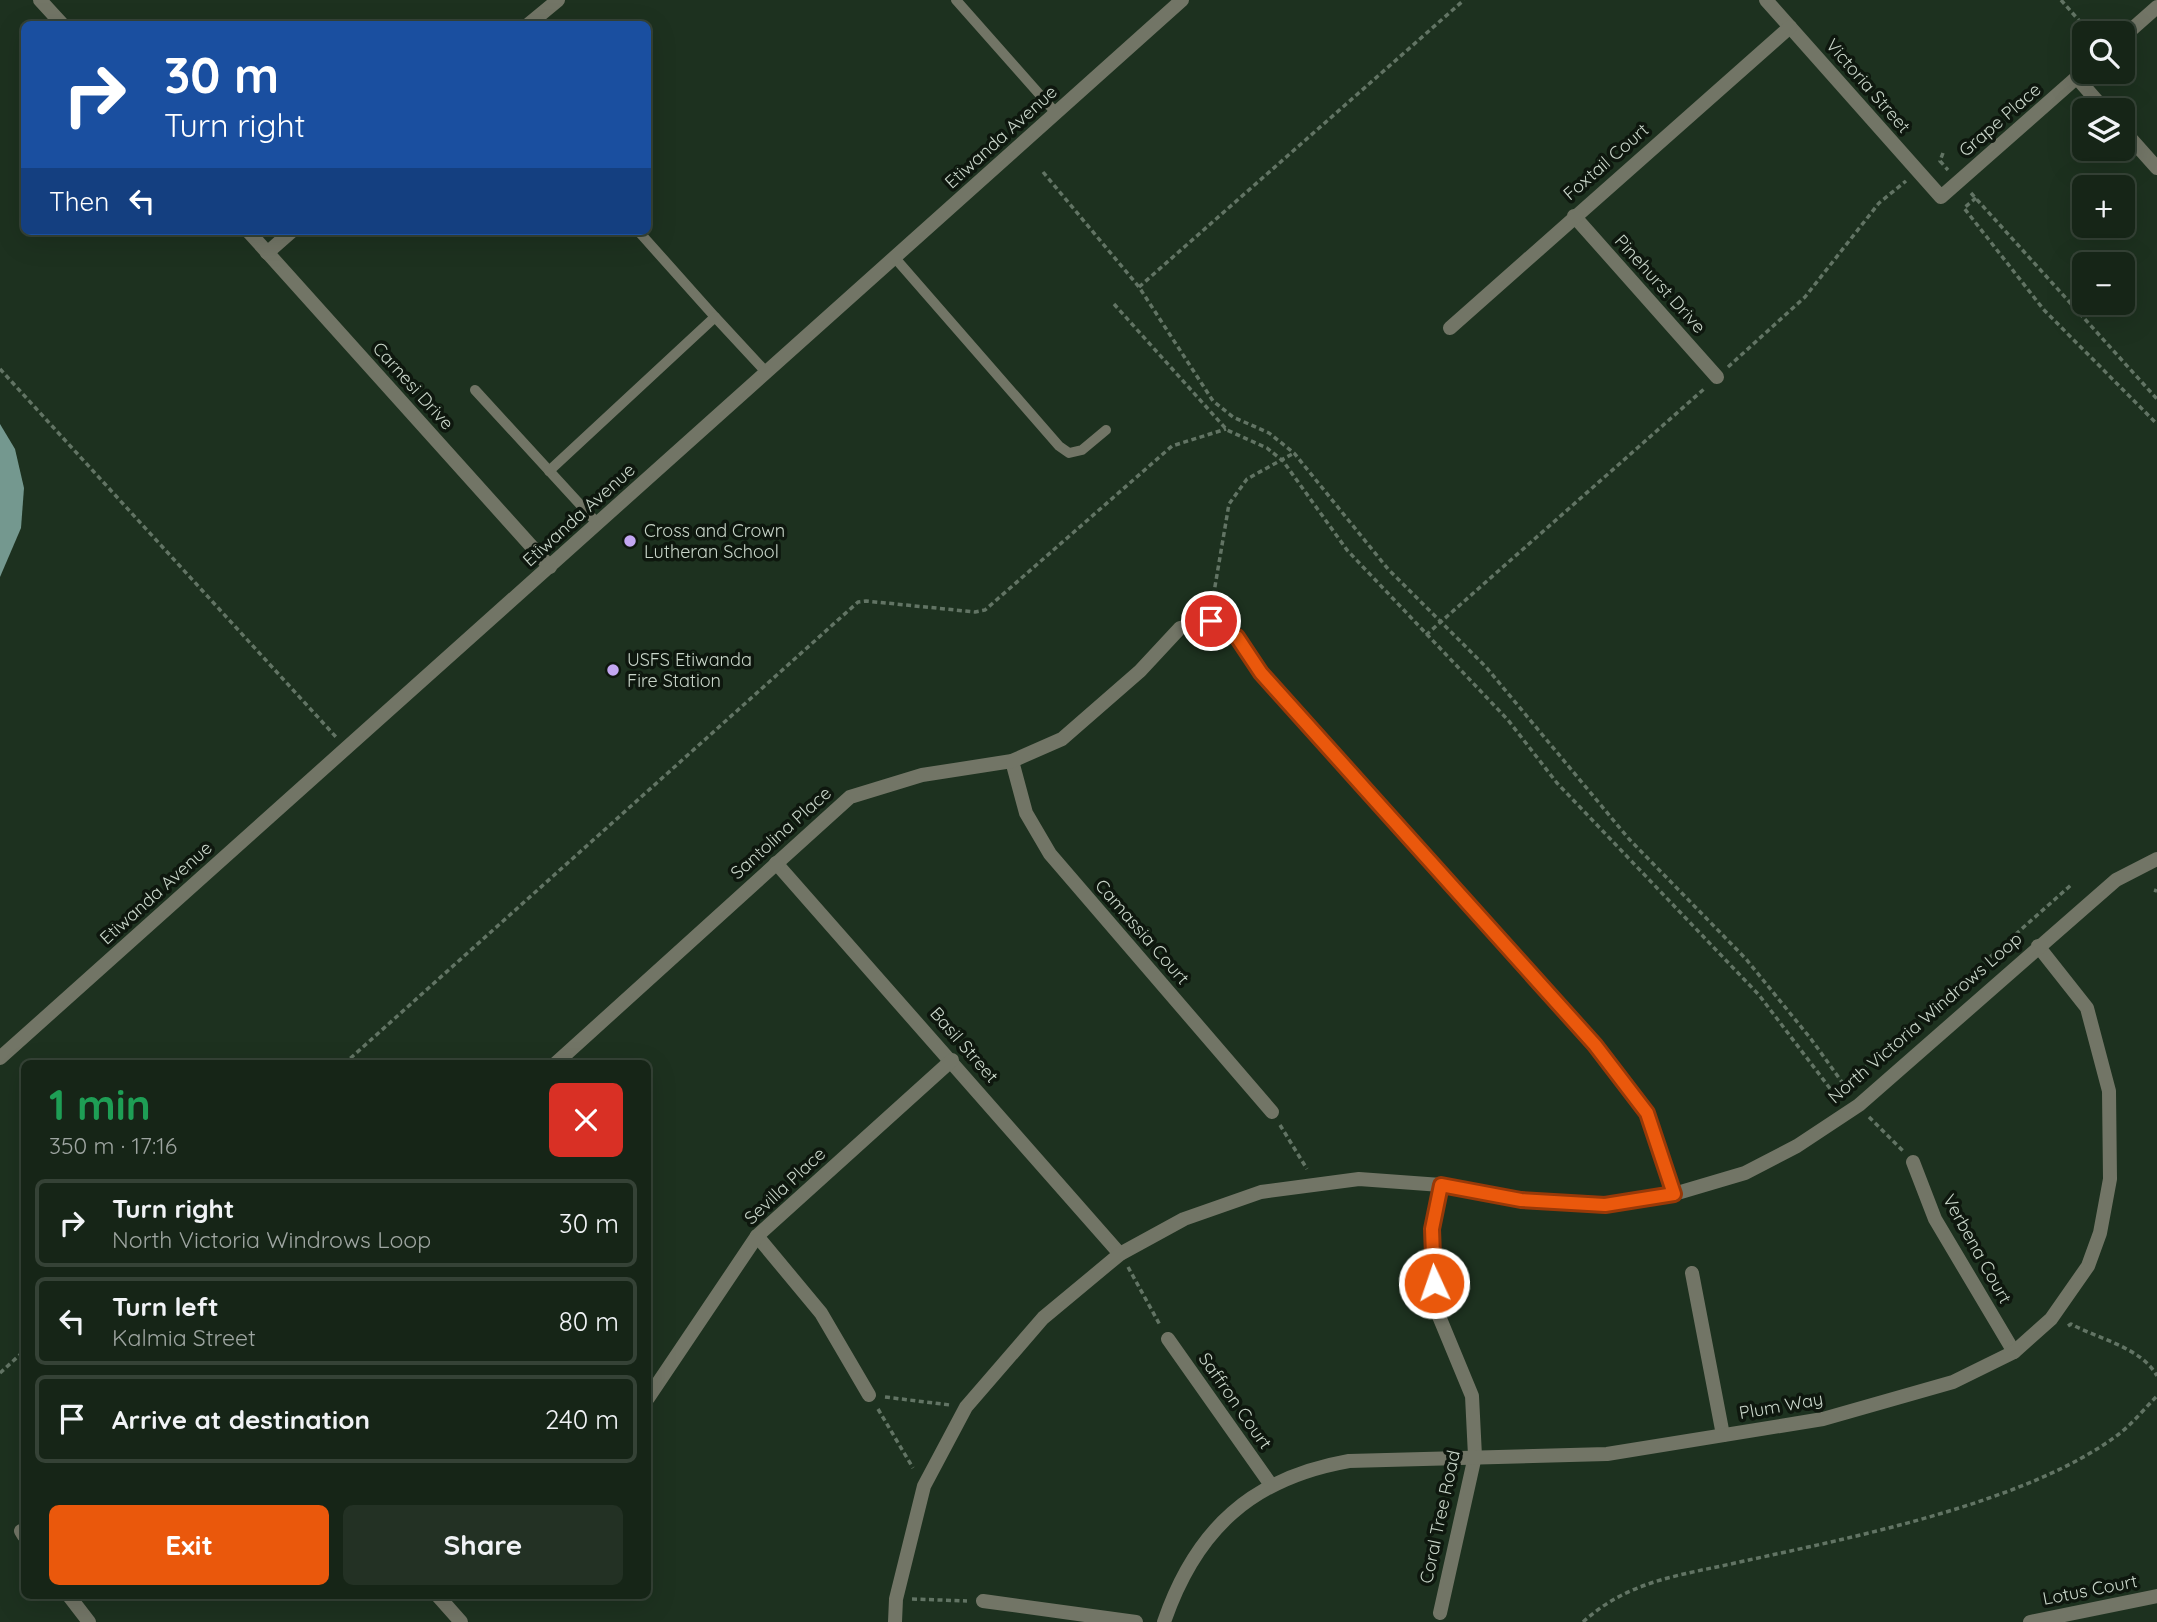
<!DOCTYPE html>
<html lang="en">
<head>
<meta charset="utf-8">
<style>
  :root { --surface:#162517; --page:#233124; --text:#f1f3f6; --muted:#9ea5a1; --line:#354236; --accent:#ea580c }
  body { margin:0; font-family:Quicksand,sans-serif; background:var(--page); color:var(--text); height:100vh; display:flex; flex-direction:column; font-size:26px; white-space:nowrap }
  * { box-sizing:border-box; margin:0 }
  p { font-size:23px; color:var(--muted) }
  .icon { flex:none; width:38px; height:38px; fill:none; stroke:currentColor; stroke-width:2; stroke-linecap:round; stroke-linejoin:round }
  .map { position:relative; flex:1; overflow:hidden }
  .details { position:absolute; left:21px; top:1060px; width:630px; height:539px; display:flex; flex-direction:column; background:var(--surface); border-radius:10px; box-shadow:0 7px 28px #0002,0 0 0 2px var(--line) }
  .details>* { flex:none }
  .top-card { position:absolute; left:21px; top:21px; width:630px; height:214px; border-radius:10px; box-shadow:0 7px 28px #0002,0 0 0 2px var(--line); background:#1a4fa0; color:#fff; overflow:hidden }
  .controls { position:absolute; left:2072px; top:21px; display:grid; gap:14px }
  .controls a { display:grid; place-items:center; width:63px; height:63px; border-radius:10px; background:var(--surface); box-shadow:0 7px 28px #0002,0 0 0 2px var(--line); font-size:35px }
  .pin { position:absolute; display:grid; place-items:center; width:60px; height:60px; color:#fff; margin:-30px; border:4px solid #fff; border-radius:50%; box-shadow:0 2px 7px #0007 }
  .me { position:absolute; width:77px; margin:-38px; rotate:357deg; stroke-linejoin:round; filter:drop-shadow(0 0 5px #0008) }
  .turn { display:flex; align-items:center; gap:24px; height:147px; padding:0 28px; font-size:32px }
  .turn .icon { width:91px; height:91px; stroke-width:2.5 }
  .turn b { display:block; font-size:49px; line-height:60px }
  .then { display:flex; align-items:center; height:66px; padding:0 28px; background:#0003; gap:14px; font-size:26px }
  .round { display:grid; place-items:center; flex:none; width:74px; height:74px; border-radius:10px; background:var(--page) }
  .summary { display:flex; align-items:center; justify-content:space-between; height:119px; padding:0 28px }
  h1 { font-size:42px; font-weight:800; line-height:52px; color:#1e9e55 }
  .action { display:flex; gap:14px; margin-top:auto; padding:14px 28px }
  .action a { flex:1; height:80px; border-radius:10px; background:var(--accent); color:#fff; font-size:28px; font-weight:800; line-height:80px; text-align:center }
  .action a+a { background:var(--page); color:var(--text) }
  ul { padding:0; list-style:none }
  li { display:flex; align-items:center; gap:21px; height:88px; margin:0 14px 10px; padding:0 14px; border:4px solid var(--line); border-radius:10px }
  li div { flex:1 }
  li b { display:block; font-size:26px }
  li em { font-style:normal }
  .map>svg:first-child { display:block }
  .building { fill:#74988f }
  .lines { fill:none; stroke-linecap:round; stroke-linejoin:round }
  .path { stroke:#627464; stroke-width:3.5; stroke-dasharray:5 3.5; stroke-linecap:butt }
  .service { stroke:#727566; stroke-width:10 }
  .minor { stroke:#727566; stroke-width:14 }
  .tertiary { stroke:#727566; stroke-width:14 }
  .route-casing { stroke:#983908; stroke-width:18 }
  .route { stroke:#ea580c; stroke-width:12 }
  .poi-dot { fill:#c3a7f2; stroke:#0e170e; stroke-width:2.5 }
  .labels { text-anchor:middle; stroke-width:7; stroke-linejoin:round; paint-order:stroke }
  .street-label { font-size:18px; fill:#c9d6ca; stroke:#0e170e }
  .poi-label { font-size:18px; fill:#c9d6ca; stroke:#0e170e; text-anchor:start }
</style>
</head>
<body>
<div class="map">
<svg width="2157" height="1622" viewBox="0 0 2157 1622">
  <rect width="100%" height="100%" fill="#1d311f"/>
  <path class="building" d="M0,424L15,449L24,488L21,528L0,577Z"/>
  <g class="lines">
    <g class="path">
      <path d="M2061,0L2090,33"/>
      <path d="M1943,153L1940,161L1948,170"/>
      <path d="M1043,172L1139,287L1213,401L1233,417L1269,433L1294,453L1388,569L1486,667L1629,839L1746,959L1811,1039L1847,1089"/>
      <path d="M1971,193L2157,399"/>
      <path d="M1976,198L1964,208L2044,310L2157,424"/>
      <path d="M1139,287L1464,0"/>
      <path d="M1114,304L1227,430L1267,448L1283,461L1347,550L1508,720L1557,783L1759,995L1835,1095L2071,885"/>
      <path d="M1728,367L1805,297L1879,203L1906,181"/>
      <path d="M0,369L336,737"/>
      <path d="M1212,604L1229,504L1247,479L1294,453"/>
      <path d="M1426,635L1704,389"/>
      <path d="M2154,890L2157,891"/>
      <path d="M344,1064L858,602L866,601L975,612L985,610L1172,446L1226,429"/>
      <path d="M1869,1117L1903,1151"/>
      <path d="M1280,1125L1307,1169"/>
      <path d="M1128,1267L1160,1325"/>
      <path d="M2068,1326L2071,1324C2098,1339 2141,1347 2157,1376"/>
      <path d="M0,1373L24,1351"/>
      <path d="M885,1397L950,1405"/>
      <path d="M878,1409L913,1468"/>
      <path d="M912,1599L967,1601"/>
      <path d="M1583,1622C1630,1579 1684,1575 1744,1561C1855,1537 2029,1502 2119,1434C2133,1423 2145,1408 2157,1396"/>
    </g>
    <g class="service">
      <path d="M956,0L1056,113"/>
      <path d="M640,233L715,317"/>
      <path d="M895,258L1059,446L1069,453L1082,450L1106,430"/>
      <path d="M475,390L598,524"/>
      <path d="M549,471L715,317L767,373"/>
    </g>
    <g class="minor">
      <path d="M40,0L62,24"/>
      <path d="M1766,0L1941,197L2084,71"/>
      <path d="M529,24L558,0"/>
      <path d="M2123,37L2157,7"/>
      <path d="M2077,78L2105,110"/>
      <path d="M2123,130L2157,168"/>
      <path d="M1574,216L1717,377"/>
      <path d="M248,231L550,567"/>
      <path d="M267,253L292,231"/>
      <path d="M1450,328L1790,27"/>
      <path d="M1012,761L1026,813L1050,854L1272,1112"/>
      <path d="M776,863L1120,1254"/>
      <path d="M555,1064L850,797L922,775L1012,761L1062,739L1140,671L1180,628L1211,621L1237,637L1261,673L1595,1045L1647,1113L1674,1194"/>
      <path d="M1913,1162L1935,1219L2014,1352"/>
      <path d="M757,1236L821,1313L869,1395"/>
      <path d="M1692,1273L1723,1435"/>
      <path d="M1168,1339L1271,1485"/>
      <path d="M648,1398L757,1236L952,1060"/>
      <path d="M21,1531L24,1536"/>
      <path d="M69,1596L89,1622"/>
      <path d="M438,1596L461,1622"/>
      <path d="M983,1601L1136,1622"/>
      <path d="M1440,1613L1475,1456L1472,1396L1436,1309L1432,1229L1441,1185"/>
      <path d="M1164,1622C1196,1529 1252,1478 1349,1461L1607,1454L1823,1419L1953,1382L2014,1352L2051,1319L2088,1266L2100,1233L2110,1179L2109,1091L2087,1008L2038,946"/>
      <path d="M2030,1622L2157,1596"/>
    </g>
    <g class="tertiary">
      <path d="M0,1058L1182,0"/>
      <path d="M895,1622L896,1599L924,1486L966,1407L1043,1318L1120,1254L1184,1219L1261,1192L1359,1179L1441,1185L1521,1200L1605,1205L1674,1194L1745,1173L1797,1146L1859,1105L2116,880L2157,859"/>
    </g>
  </g>
  <g class="lines">
    <g class="route-casing">
      <path id="route" d="M1211,621L1237,637L1261,673L1595,1045L1647,1113L1674,1194L1605,1205L1521,1200L1441,1185L1432,1229L1434,1283"/>
    </g>
    <use href="#route" class="route"/>
  </g>
  <g class="poi-dot">
    <circle cx="630" cy="541" r="7"/>
    <circle cx="613" cy="670" r="7"/>
  </g>
  <g class="labels">
    <g class="street-label">
      <text transform="translate(1868 86) rotate(49)" y="6">Victoria Street</text>
      <text transform="translate(2000 120) rotate(-41)" y="6">Grape Place</text>
      <text transform="translate(1001 137) rotate(-42)" y="6">Etiwanda Avenue</text>
      <text transform="translate(1606 162) rotate(-41)" y="6">Foxtail Court</text>
      <text transform="translate(1660 284) rotate(48)" y="6">Pinehurst Drive</text>
      <text transform="translate(413 386) rotate(48)" y="6">Carnesi Drive</text>
      <text transform="translate(579 515) rotate(-42)" y="6">Etiwanda Avenue</text>
      <text transform="translate(781 833) rotate(-42)" y="6">Santolina Place</text>
      <text transform="translate(156 893) rotate(-42)" y="6">Etiwanda Avenue</text>
      <text transform="translate(1142 932) rotate(49)" y="6">Camassia Court</text>
      <text transform="translate(1925 1018) rotate(-41)" y="6">North Victoria Windrows Loop</text>
      <text transform="translate(964 1045) rotate(49)" y="6">Basil Street</text>
      <text transform="translate(785 1186) rotate(-43)" y="6">Sevilla Place</text>
      <text transform="translate(1977 1249) rotate(61)" y="6">Verbena Court</text>
      <text transform="translate(1235 1401) rotate(55)" y="6">Saffron Court</text>
      <text transform="translate(1781 1406) rotate(-10)" y="6">Plum Way</text>
      <text transform="translate(1440 1517) rotate(-78)" y="6">Coral Tree Road</text>
      <text transform="translate(2090 1590) rotate(-11)" y="6">Lotus Court</text>
    </g>
    <g class="poi-label">
      <text x="644" y="537">Cross and Crown<tspan x="644" dy="21">Lutheran School</tspan></text>
      <text x="627" y="666">USFS Etiwanda<tspan x="627" dy="21">Fire Station</tspan></text>
    </g>
  </g>
</svg>
<div class="controls">
<a><svg class="icon" aria-label="search" viewBox="0 0 24 24"><circle cx="10" cy="10" r="6"/><path d="M15 15l6 6"/></svg></a>
<a><svg class="icon" aria-label="layers" viewBox="0 0 24 24"><path d="M12 4l9 5-9 5-9-5zM3 14l9 5 9-5"/></svg></a>
<a>+</a>
<a>−</a>
</div>
<div class="pin" style="left:1211px;top:621px;background:#d93025"><svg class="icon" aria-label="arrive" viewBox="0 0 24 24"><path d="M6 21V4h12l-3 4 3 4H6"/></svg></div>
<svg class="me" style="left:1434px;top:1283px" viewBox="-20 -20 40 40"><circle r="17" fill="#ea580c" stroke="#fff" stroke-width="3"/><path d="M0-11L8 9 0 5-8 9z" fill="#fff"/></svg>
<div class="top-card">
<div class="turn"><svg class="icon" aria-label="right" viewBox="0 0 24 24"><path d="M7 20v-9h11M14 6l5 5-5 5"/></svg><div><b>30 m</b>Turn right</div></div>
<div class="then">Then<svg class="icon" aria-label="left" viewBox="0 0 24 24"><path d="M17 20v-9H6M10 6l-5 5 5 5"/></svg></div>
</div>
<section class="details">
<div class="summary"><div><h1>1 min</h1><p>350 m · 17:16</p></div><a class="round" style="background:#d93025;color:#fff"><svg class="icon" aria-label="close" viewBox="0 0 24 24"><path d="M6 6l12 12M18 6L6 18"/></svg></a></div>
<ul>
<li><svg class="icon" aria-label="right" viewBox="0 0 24 24"><path d="M7 20v-9h11M14 6l5 5-5 5"/></svg><div><b>Turn right</b><p>North Victoria Windrows Loop</p></div><em>30 m</em></li>
<li><svg class="icon" aria-label="left" viewBox="0 0 24 24"><path d="M17 20v-9H6M10 6l-5 5 5 5"/></svg><div><b>Turn left</b><p>Kalmia Street</p></div><em>80 m</em></li>
<li><svg class="icon" aria-label="arrive" viewBox="0 0 24 24"><path d="M6 21V4h12l-3 4 3 4H6"/></svg><div><b>Arrive at destination</b></div><em>240 m</em></li>
</ul>
<div class="action"><a>Exit</a><a>Share</a></div>
</section>
</div>
</body>
</html>
